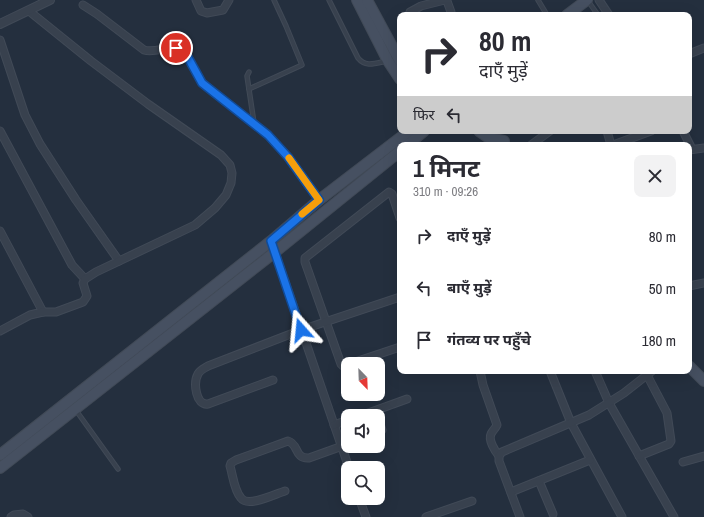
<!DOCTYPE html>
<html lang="hi">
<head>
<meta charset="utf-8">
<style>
  :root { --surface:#fff; --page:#f2f2f3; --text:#2b2b33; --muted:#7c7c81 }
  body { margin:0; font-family:"Archivo Narrow","Noto Sans Devanagari",sans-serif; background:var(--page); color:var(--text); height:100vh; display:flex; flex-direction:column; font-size:15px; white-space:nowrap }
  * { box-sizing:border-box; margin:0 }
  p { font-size:13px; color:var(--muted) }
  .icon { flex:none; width:22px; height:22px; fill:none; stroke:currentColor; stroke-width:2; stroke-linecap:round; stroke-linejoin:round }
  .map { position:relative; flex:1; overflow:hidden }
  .drawer { position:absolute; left:397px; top:142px; width:295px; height:232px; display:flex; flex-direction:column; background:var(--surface); border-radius:8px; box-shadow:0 4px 16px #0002 }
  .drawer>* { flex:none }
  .hud { position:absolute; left:397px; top:12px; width:295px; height:122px; border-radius:8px; box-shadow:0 4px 16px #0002; background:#fff; color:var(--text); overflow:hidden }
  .needle { width:26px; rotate:157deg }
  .tools { position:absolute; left:341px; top:357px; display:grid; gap:8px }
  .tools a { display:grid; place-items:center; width:44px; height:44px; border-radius:8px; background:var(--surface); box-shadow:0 4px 16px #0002; font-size:20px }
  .pin { position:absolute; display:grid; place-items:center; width:34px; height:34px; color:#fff; margin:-17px; border:2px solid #fff; border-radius:50%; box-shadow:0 1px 4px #0007 }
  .me { position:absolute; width:44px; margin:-22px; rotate:342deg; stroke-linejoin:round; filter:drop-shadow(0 0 3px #0008) }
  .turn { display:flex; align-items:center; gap:14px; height:84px; padding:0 16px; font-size:18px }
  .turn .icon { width:52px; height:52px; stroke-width:2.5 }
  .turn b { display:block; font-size:28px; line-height:34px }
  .then { display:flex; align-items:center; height:38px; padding:0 16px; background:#0003; gap:8px; font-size:15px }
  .round { display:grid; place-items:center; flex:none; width:42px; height:42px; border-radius:8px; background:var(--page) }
  .head { display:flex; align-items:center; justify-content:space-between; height:68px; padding:0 16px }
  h1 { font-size:24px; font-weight:700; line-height:30px }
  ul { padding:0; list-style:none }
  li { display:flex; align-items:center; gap:12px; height:52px; padding:0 16px }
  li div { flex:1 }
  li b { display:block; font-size:15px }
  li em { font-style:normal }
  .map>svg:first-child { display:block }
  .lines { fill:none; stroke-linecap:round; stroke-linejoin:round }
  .service-casing { stroke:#414a57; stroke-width:5.5 }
  .minor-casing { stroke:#414a57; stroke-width:9 }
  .tertiary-casing { stroke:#414a57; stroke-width:10 }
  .secondary-casing { stroke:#414a57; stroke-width:12 }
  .service { stroke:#38414e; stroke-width:3.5 }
  .minor { stroke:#38414e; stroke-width:7 }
  .tertiary { stroke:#38414e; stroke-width:8 }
  .secondary { stroke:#465061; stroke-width:10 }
  .route-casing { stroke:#114b97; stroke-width:10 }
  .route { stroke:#1a73e8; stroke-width:7 }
  .slow { stroke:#f59e0b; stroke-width:7 }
</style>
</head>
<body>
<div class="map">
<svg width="704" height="517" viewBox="0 0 704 517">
  <rect width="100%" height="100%" fill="#242f3e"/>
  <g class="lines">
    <g class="service-casing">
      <g id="service">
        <path d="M329,0L358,58C366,68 376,63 387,61"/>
        <path d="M538,0L547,15"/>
        <path d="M588,1L598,15"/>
        <path d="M249,72L247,76L254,123"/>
        <path d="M249,89L302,65L286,26L274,0"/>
        <path d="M75,409L118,469"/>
      </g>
    </g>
    <g class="minor-casing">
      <g id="minor">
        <path d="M196,0L201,11L207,13L223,10L229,0"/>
        <path d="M599,0L609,15"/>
        <path d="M83,5L97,14L144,50C157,54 174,42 185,52L202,83L268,135L288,157L319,200"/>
        <path d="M410,12L421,6L445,0L447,1L451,12V15"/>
        <path d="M0,40L25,115L40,144L76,200L119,261"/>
        <path d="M689,54L704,48"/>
        <path d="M0,131L72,265L85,279"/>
        <path d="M607,131L611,145"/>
        <path d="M683,131L692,149"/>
        <path d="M531,145L550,131"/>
        <path d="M613,145L651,131"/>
        <path d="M689,150L704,148"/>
        <path d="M0,231L43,312"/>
        <path d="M271,241L349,468"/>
        <path d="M689,286L704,283"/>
        <path d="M0,331L30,315L43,312H56L83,302L87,296L83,283L85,279L96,272L195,225L215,208L226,195L231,183L232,173L230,165L221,155L148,104L91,61L29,11"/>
        <path d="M348,364L343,366L341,364L305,262V258L389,192L392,194L400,218"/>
        <path d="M349,364L400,347"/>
        <path d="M480,371L483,385L497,425C495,429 493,430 491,434C488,440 495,451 499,456"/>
        <path d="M550,371L571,423L622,517"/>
        <path d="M595,371L609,403L674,517"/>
        <path d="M273,380L208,404C196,406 193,383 198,374C200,370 205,368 208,366L301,330L400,297"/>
        <path d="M360,416L407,399"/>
        <path d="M378,418L382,430L378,433"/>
        <path d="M334,425L348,420"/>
        <path d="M639,456L669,444L671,441L667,413L647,375"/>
        <path d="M683,462L704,456"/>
        <path d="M539,481L553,514"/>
        <path d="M285,491C275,494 248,508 241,498C234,490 233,476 230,466L231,463L236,460L288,441C299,444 294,459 309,458L348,444"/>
        <path d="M511,492L590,460"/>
        <path d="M359,498L366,517"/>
        <path d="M11,517L14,515L23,514L28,517"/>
        <path d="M426,517L472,501"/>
        <path d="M520,517L499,461V456L502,452L589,415L624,393L652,371"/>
      </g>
    </g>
    <g class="tertiary-casing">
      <path id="tertiary" d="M0,24L50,0"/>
    </g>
    <g class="secondary-casing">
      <g id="secondary">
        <path d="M357,0L388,61L400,79"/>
        <path d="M367,0L400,61"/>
        <path d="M567,15L587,0"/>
        <path d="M479,131L489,138L504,141"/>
        <path d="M407,145L424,131"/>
        <path d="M689,366L704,381"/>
        <path d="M0,455L271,241L319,200L409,131"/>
        <path d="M0,468L275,252L400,151"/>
      </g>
    </g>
    <use href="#service" class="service"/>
    <use href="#minor" class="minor"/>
    <use href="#tertiary" class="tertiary"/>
    <use href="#secondary" class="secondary"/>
  </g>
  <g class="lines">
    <g class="route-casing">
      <path id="route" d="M176,48H181L185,52L202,83L268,135L288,157L319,200L271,241L301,330"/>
    </g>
    <use href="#route" class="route"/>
    <path class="slow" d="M289,158L319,200L302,214"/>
  </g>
</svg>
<div class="tools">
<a><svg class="needle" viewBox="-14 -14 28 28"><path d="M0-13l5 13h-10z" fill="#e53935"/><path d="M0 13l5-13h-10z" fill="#7c7c81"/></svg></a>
<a><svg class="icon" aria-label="sound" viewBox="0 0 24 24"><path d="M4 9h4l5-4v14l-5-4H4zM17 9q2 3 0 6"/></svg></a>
<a><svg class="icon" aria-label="search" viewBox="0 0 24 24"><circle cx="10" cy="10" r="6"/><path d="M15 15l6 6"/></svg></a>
</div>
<div class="pin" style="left:176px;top:48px;background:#d93025"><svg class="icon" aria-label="arrive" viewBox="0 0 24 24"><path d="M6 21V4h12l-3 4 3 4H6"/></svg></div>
<svg class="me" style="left:301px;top:330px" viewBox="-20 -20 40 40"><path d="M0-17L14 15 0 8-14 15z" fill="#1a73e8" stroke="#fff" stroke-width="4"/></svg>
<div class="hud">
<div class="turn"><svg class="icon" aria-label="right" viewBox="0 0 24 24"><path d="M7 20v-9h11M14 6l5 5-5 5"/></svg><div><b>80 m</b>दाएँ मुड़ें</div></div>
<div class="then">फिर<svg class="icon" aria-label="left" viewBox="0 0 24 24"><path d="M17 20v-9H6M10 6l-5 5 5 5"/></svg></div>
</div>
<section class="drawer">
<div class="head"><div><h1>1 मिनट</h1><p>310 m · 09:26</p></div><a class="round"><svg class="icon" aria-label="close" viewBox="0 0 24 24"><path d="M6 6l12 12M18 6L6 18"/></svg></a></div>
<ul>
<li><svg class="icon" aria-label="right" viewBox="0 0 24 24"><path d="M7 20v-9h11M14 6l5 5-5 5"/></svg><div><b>दाएँ मुड़ें</b></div><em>80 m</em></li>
<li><svg class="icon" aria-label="left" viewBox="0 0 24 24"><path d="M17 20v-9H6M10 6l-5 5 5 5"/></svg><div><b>बाएँ मुड़ें</b></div><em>50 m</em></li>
<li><svg class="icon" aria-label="arrive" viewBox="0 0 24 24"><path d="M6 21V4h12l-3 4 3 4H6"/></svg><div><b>गंतव्य पर पहुँचे</b></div><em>180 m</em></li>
</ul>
</section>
</div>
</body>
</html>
